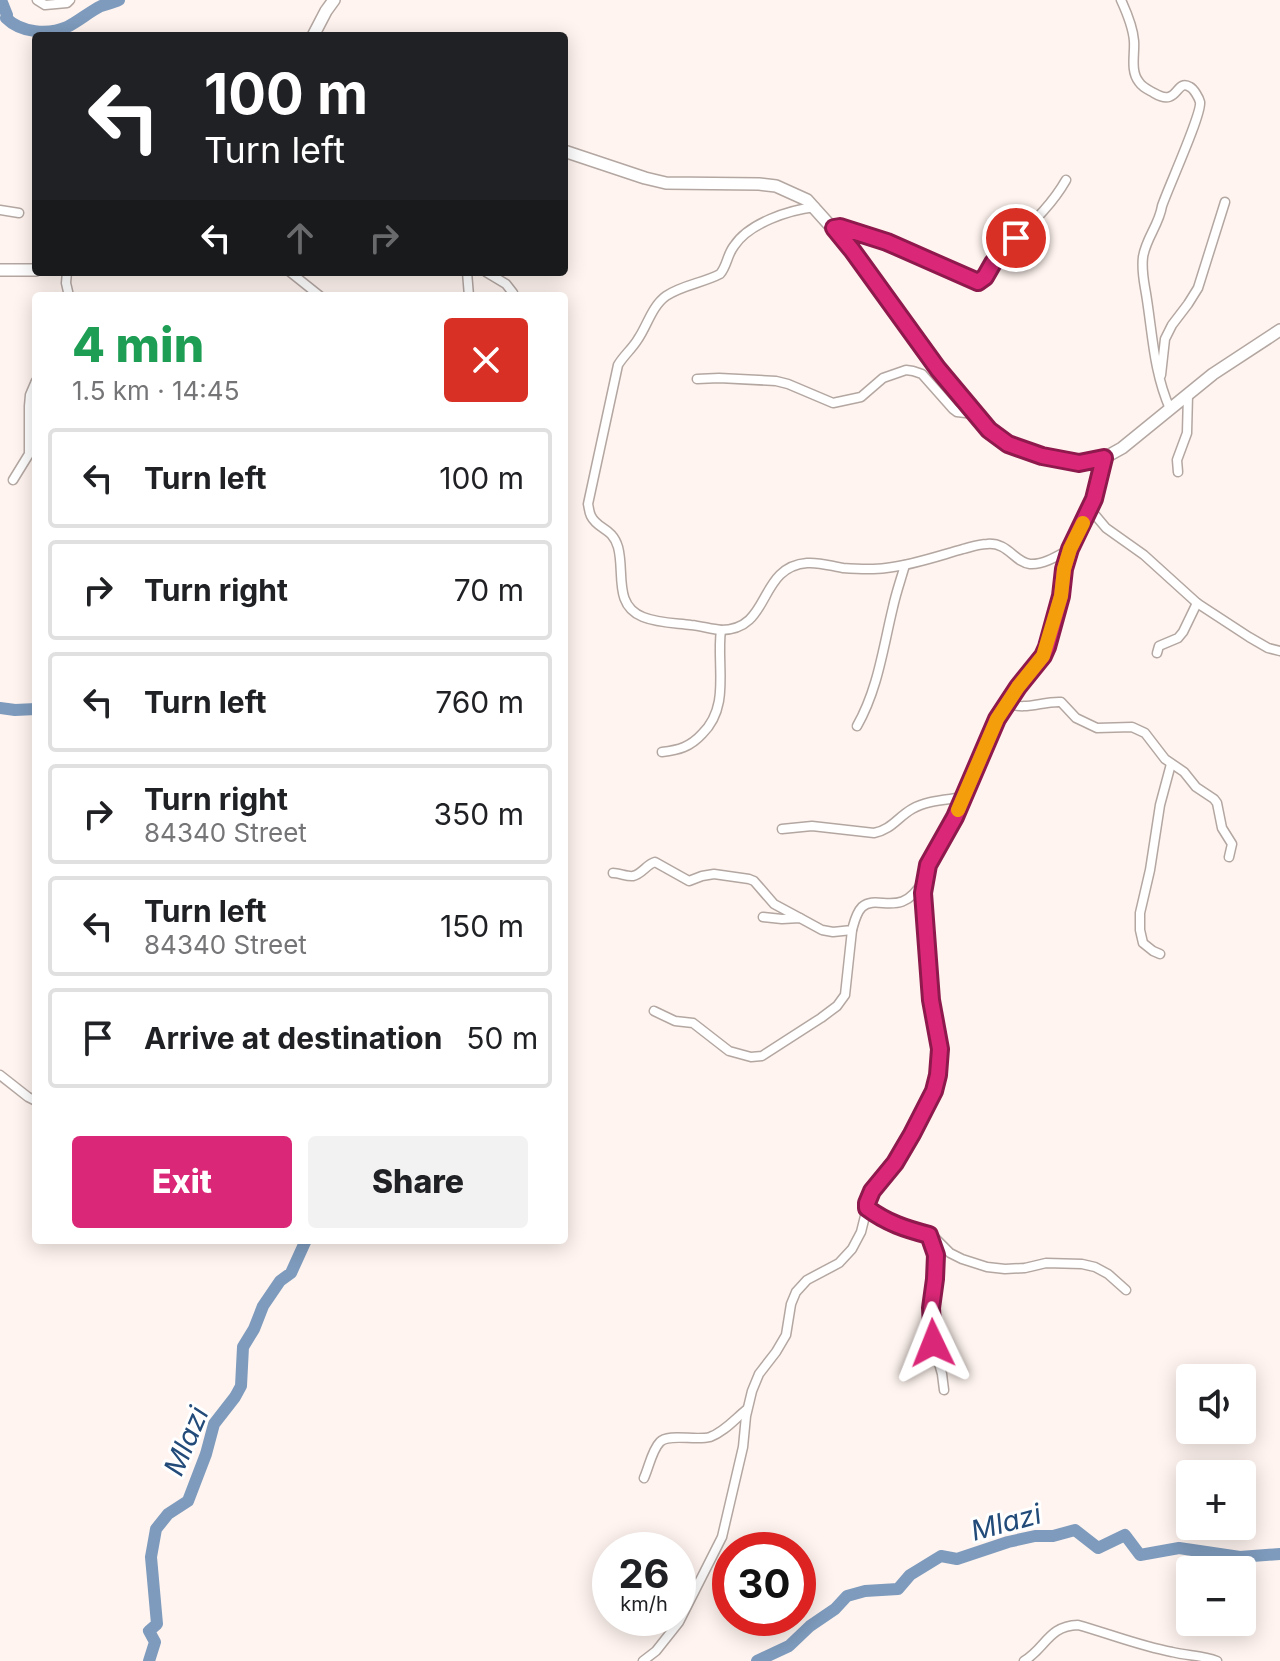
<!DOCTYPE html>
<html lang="en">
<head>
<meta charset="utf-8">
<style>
  :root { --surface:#fff; --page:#f2f2f2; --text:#202124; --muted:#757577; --line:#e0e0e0; --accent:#db2777 }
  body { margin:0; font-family:Inter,sans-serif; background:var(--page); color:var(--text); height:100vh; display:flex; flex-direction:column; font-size:30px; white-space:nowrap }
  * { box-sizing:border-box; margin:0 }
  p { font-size:26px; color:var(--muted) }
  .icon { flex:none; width:44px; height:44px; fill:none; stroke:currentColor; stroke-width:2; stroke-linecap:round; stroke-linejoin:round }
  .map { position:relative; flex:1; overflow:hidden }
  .sheet { position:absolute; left:32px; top:292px; width:536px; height:952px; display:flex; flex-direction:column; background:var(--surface); border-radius:8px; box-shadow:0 4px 20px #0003 }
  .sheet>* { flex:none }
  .hud { position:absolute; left:32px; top:32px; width:536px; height:244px; border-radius:8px; box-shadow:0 4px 20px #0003; background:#202124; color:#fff; overflow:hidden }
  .fabs { position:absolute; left:1176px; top:1364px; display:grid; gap:16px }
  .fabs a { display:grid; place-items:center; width:80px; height:80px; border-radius:8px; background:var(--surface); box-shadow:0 4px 20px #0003; font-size:40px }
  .speed { position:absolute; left:592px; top:1532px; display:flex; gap:16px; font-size:40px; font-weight:700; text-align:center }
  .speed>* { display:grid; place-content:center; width:104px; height:104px; border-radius:50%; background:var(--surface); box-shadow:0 4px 20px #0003; line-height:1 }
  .speed small { font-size:20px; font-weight:400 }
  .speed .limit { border:12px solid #d22; background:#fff; color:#111 }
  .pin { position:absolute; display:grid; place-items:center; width:68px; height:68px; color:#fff; margin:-34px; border:4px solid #fff; border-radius:50%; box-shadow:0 2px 8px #0007 }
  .me { position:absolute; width:88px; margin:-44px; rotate:358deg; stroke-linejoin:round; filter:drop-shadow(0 0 6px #0008) }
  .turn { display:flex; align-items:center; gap:28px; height:168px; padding:0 40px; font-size:36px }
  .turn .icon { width:104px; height:104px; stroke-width:2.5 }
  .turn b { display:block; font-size:56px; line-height:68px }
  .lanes { display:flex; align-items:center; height:76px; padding:0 40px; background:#0003; justify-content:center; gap:40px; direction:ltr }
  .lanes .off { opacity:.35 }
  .round { display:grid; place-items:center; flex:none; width:84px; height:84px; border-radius:8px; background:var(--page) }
  .head { display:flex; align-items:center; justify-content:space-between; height:136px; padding:0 40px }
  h1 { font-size:48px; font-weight:800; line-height:60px; color:#1e9e55 }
  .button { display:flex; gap:16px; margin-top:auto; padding:16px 40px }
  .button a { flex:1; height:92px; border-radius:8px; background:var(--accent); color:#fff; font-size:32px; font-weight:800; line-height:92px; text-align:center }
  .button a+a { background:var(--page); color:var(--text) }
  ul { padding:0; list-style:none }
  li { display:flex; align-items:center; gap:24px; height:100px; margin:0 16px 12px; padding:0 24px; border:4px solid var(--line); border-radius:8px }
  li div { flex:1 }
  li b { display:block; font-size:30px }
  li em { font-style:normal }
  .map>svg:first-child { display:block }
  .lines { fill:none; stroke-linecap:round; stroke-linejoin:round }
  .river { stroke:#7e9bbd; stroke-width:12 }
  .street-casing { stroke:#b4a7a2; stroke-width:11 }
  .secondary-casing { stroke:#b4a7a2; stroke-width:14 }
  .street { stroke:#fff; stroke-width:8 }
  .secondary { stroke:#fff; stroke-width:11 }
  .route-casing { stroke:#8e194d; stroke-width:20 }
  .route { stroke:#db2777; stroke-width:14 }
  .slow { stroke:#f59e0b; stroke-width:14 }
  .labels { text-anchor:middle; stroke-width:6; stroke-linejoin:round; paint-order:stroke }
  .water-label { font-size:28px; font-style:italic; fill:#224b79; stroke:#fff }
</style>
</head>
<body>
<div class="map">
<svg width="1280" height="1661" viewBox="0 0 1280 1661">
  <rect width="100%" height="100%" fill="#fff4ef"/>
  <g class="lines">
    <g class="river">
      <path d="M1,0L7,15L6,18C21,33 48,35 67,27C79,21 89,12 101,6C107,4 113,3 119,0"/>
      <path d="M0,708L15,710L36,709"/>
      <path d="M149,1661L155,1642L149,1631L157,1624L151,1557L156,1529L168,1514L188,1501L206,1454L214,1424L235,1397L241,1386L243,1347L254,1329L263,1306L280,1281L291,1273L306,1240"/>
      <path d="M757,1661L789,1646L810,1626L835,1609L847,1596L865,1591L898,1589L910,1575L941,1556L957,1559L1008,1542L1035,1536H1053L1075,1530L1098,1548L1125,1535L1140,1555L1179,1548L1240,1557L1280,1554"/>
    </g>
    <g class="street-casing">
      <g id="street">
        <path d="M37,0L45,5L67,3L70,0"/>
        <path d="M1121,0C1127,13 1133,27 1134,41C1135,54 1130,71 1139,82C1143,88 1149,90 1154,93C1179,108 1175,78 1190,87C1194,89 1199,98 1200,102C1202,114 1168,188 1162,206C1159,225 1146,238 1143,257C1141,273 1145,285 1147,300C1153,339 1154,372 1170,409"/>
        <path d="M815,207C789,210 749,223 734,246C727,255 727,266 720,274C703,283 682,285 666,296C652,306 647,326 638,339C632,349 624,355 618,365L588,504C589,508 589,512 591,516C598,530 612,527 618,547C625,572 613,605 643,617C658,623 675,623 691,625C701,626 711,629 721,630C772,630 757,567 807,563C819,562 831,566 843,568C857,569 872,570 886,568C913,565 938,556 963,549C971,547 979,544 987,544C1008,542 1014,562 1030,564C1044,565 1059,555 1070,549"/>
        <path d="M0,210L19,213"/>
        <path d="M834,228L840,227L887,242L978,282C987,275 991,265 998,257C1022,232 1049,210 1066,180"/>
        <path d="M67,272L66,283L69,296"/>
        <path d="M290,272L320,296"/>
        <path d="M467,272L469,296"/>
        <path d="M486,272L506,284L513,293"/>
        <path d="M1161,375L1165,339L1172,325L1188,304L1198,288L1225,202"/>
        <path d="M697,379L719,378L776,381L788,384L833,403L861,397L883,378L906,370L913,371L922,374L953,409L957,412L974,414"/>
        <path d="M1178,472L1177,460L1187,433L1188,394"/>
        <path d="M13,480L29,454V406L30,395L36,381"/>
        <path d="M1090,509L1106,528L1144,555L1197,603L1249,637L1268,648L1280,651"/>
        <path d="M1157,653L1159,646L1178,638L1183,632L1197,603"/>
        <path d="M1007,703C1025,711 1042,701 1061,702L1076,718L1097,728L1132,727L1145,733L1165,759L1184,772L1196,787L1214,799L1217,803L1222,828L1232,844L1229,857"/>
        <path d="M857,726C878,689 883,648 893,607C896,593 901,579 905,565"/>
        <path d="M662,752C679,750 690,747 702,734C731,706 716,665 721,630"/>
        <path d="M782,829L812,826L874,833C891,830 898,817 912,809C927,800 947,800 964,797"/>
        <path d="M613,873C619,873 628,877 633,876C642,874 647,864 655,862L689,881L702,876L714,874L749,879L754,881L774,904L800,918"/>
        <path d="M763,917L782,919L800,918L822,930L833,932L852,930C854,923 856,913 862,907C878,893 901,920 923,881"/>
        <path d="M1160,954L1153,951L1143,943L1140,930V913L1150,870L1160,805L1171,764"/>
        <path d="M654,1011L675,1021L693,1023L729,1051L751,1057L762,1056L821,1018L837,1006L845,995L852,930"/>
        <path d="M0,1075L28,1097L36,1101"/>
        <path d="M867,1208L880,1218L892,1224L935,1238L950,1253L962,1259L987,1267L1005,1269L1025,1268L1046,1263L1082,1264L1095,1267L1108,1274L1126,1290"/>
        <path d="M929,1235L936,1255L935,1279L931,1302V1335L942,1374L944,1390"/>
        <path d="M644,1478C649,1467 652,1450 660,1442C668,1433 696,1441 710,1437C724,1432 735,1419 746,1410"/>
        <path d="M643,1661L656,1651L679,1622L722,1537L743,1447L746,1416L752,1391L759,1374L776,1352L786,1335L791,1304L796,1292L807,1280L839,1263L852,1249L861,1232L867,1208V1203L872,1191L900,1155L934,1091L940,1063V1049L931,1000L923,893L928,865L955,817L997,719L1024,680L1043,656L1047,647L1061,596L1064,569L1070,549L1094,499L1104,458"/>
        <path d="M1024,1661C1046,1648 1048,1626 1078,1625C1110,1634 1140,1646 1172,1652C1188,1656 1202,1655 1217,1661"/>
      </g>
    </g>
    <g class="secondary-casing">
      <g id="secondary">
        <path d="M313,36L326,11L334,0"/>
        <path d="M564,151L645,178L666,183L759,184L776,186L807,200L852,250L938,369L989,430L1008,444L1042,456L1079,463L1104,458L1122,448L1213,374L1280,330"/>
        <path d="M0,270H36"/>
      </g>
    </g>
    <use href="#street" class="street"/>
    <use href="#secondary" class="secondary"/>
  </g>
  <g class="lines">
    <g class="route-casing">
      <path id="route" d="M933,1343L931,1308L935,1279L936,1255L929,1235C906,1229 887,1223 867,1208V1203L872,1191L895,1163L912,1134L934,1091L938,1075L940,1049L931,1000L923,893L928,865L955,817L997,719L1018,687L1043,656L1047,647L1061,596L1064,569L1070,549L1094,499L1104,458L1079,463L1042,456L1008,444L989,430L938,369L852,250L834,228L840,227L887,242L978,282L985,277L993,263L1016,238"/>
    </g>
    <use href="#route" class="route"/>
    <path class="slow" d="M958,810L997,719L1018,687L1043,656L1061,596L1064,569L1070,549L1083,523"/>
  </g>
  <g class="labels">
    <g class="water-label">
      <text transform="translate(186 1441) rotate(-67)" y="10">Mlazi</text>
      <text transform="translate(1006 1522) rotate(-15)" y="10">Mlazi</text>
    </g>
  </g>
</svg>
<div class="fabs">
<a><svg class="icon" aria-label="sound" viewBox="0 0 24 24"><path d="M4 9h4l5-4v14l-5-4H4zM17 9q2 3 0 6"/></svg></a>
<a>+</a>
<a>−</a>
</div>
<div class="speed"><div>26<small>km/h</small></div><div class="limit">30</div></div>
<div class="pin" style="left:1016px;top:238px;background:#d93025"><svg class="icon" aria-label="arrive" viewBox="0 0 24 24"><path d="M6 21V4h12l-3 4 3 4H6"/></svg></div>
<svg class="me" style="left:933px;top:1343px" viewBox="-20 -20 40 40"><path d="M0-17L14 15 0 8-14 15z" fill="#db2777" stroke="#fff" stroke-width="4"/></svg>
<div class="hud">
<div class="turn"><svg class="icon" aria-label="left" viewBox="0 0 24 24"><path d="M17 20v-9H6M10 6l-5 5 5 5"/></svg><div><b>100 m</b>Turn left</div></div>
<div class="lanes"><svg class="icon" aria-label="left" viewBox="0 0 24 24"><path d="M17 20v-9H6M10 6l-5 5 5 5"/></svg><svg class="icon off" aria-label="ahead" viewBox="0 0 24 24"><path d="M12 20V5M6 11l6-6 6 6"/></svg><svg class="icon off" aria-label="right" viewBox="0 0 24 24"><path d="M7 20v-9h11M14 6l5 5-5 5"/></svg></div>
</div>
<section class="sheet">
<div class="head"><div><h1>4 min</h1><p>1.5 km · 14:45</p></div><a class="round" style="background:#d93025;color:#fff"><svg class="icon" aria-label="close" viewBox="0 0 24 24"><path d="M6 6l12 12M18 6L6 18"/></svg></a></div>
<ul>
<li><svg class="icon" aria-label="left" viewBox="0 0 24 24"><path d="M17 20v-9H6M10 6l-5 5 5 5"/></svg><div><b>Turn left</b></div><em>100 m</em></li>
<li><svg class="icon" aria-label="right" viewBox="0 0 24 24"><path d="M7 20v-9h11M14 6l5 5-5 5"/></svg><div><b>Turn right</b></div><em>70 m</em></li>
<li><svg class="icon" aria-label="left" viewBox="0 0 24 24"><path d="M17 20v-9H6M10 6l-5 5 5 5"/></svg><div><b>Turn left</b></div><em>760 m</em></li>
<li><svg class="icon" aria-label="right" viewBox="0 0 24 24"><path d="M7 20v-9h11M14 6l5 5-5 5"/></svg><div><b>Turn right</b><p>84340 Street</p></div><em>350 m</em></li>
<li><svg class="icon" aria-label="left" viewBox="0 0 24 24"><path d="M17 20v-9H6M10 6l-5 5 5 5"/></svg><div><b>Turn left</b><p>84340 Street</p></div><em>150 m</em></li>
<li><svg class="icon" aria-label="arrive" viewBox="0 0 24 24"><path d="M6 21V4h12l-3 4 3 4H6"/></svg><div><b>Arrive at destination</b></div><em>50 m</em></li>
</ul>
<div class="button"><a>Exit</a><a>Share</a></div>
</section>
</div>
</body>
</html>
